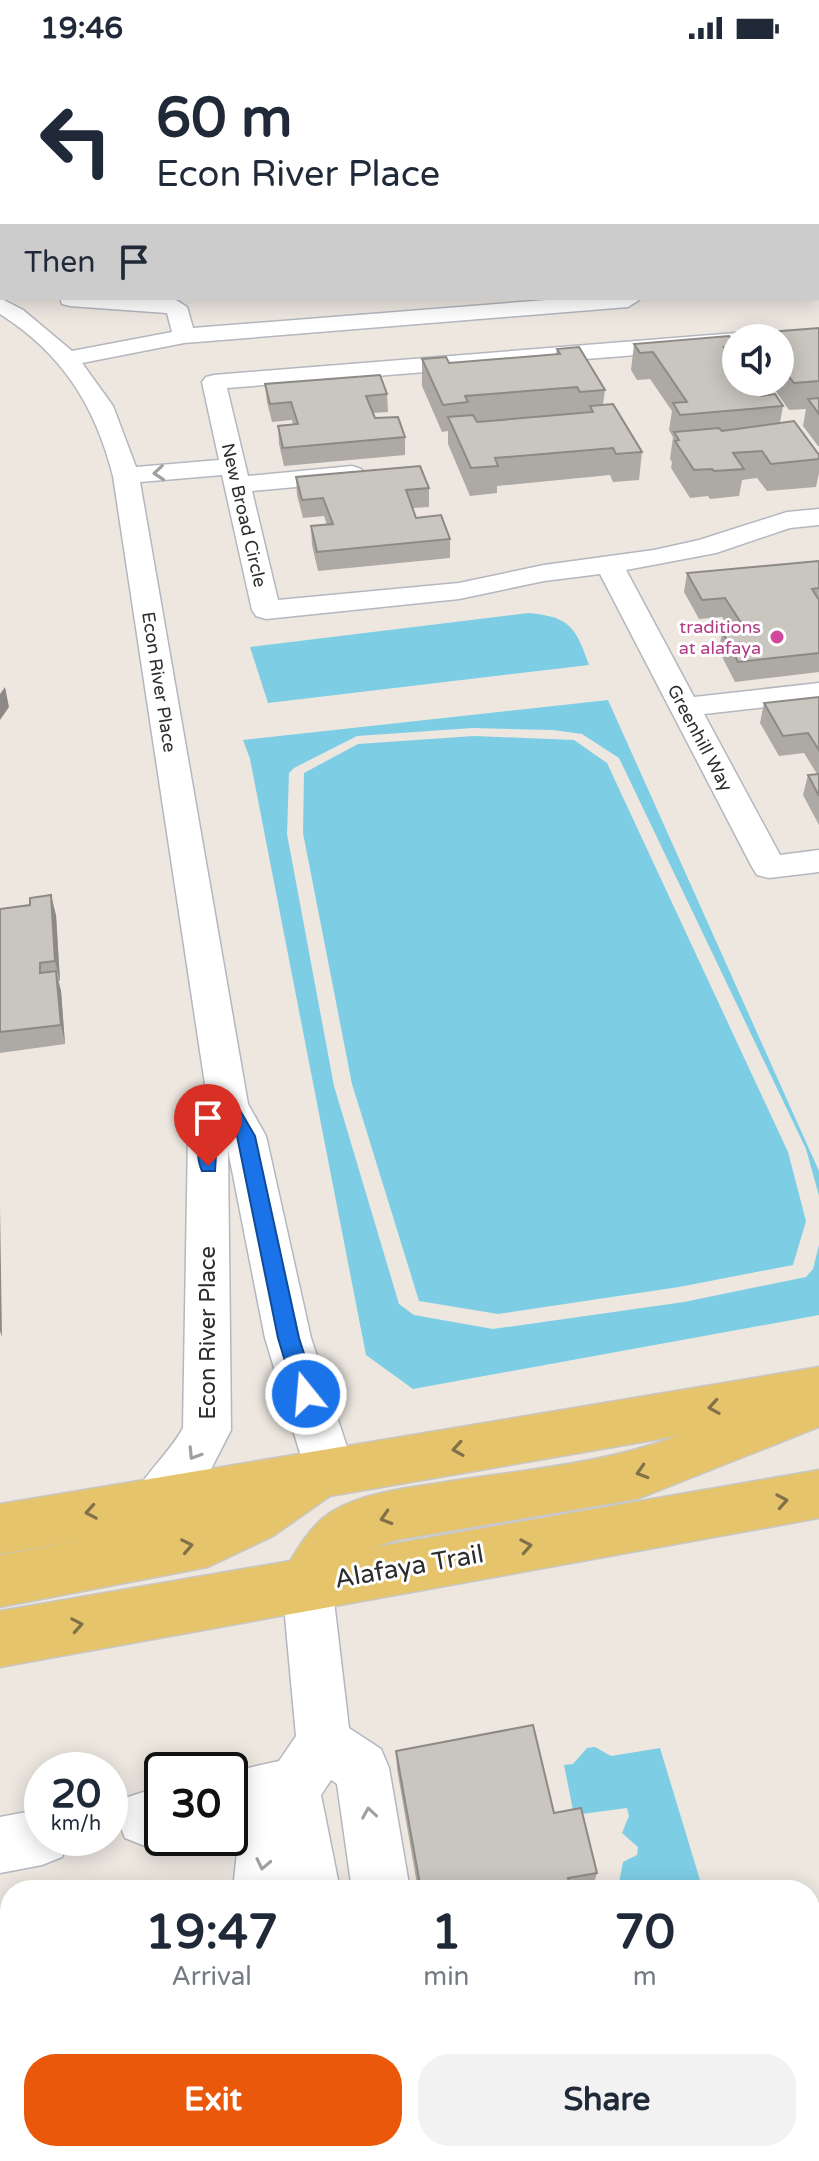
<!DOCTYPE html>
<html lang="en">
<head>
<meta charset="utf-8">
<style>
  :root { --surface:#fff; --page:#f2f2f3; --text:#1f2937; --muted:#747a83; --accent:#ea580c }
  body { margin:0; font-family:"Varela Round",sans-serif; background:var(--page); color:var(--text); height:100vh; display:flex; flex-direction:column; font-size:30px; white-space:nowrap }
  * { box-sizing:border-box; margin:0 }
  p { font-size:26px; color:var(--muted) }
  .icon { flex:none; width:44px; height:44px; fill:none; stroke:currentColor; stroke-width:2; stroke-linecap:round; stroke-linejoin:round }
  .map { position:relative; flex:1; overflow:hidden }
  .side { position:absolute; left:0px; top:1824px; width:820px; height:282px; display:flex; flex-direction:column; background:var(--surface); border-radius:32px 32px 0 0; box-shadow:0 4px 20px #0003 }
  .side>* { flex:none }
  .banner { position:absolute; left:0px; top:0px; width:820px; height:244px; box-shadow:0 4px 20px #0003; background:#fff; color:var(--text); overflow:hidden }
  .controls { position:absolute; left:722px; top:268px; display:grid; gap:16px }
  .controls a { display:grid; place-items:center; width:72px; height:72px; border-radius:50%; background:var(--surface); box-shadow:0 4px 20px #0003; font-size:40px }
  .speed { position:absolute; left:24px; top:1696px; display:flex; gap:16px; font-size:40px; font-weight:700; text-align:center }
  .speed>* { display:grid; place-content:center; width:104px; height:104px; border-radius:50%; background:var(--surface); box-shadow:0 4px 20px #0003; line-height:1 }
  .speed small { font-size:20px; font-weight:400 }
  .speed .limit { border:4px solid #111; border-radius:12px; background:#fff; color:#111 }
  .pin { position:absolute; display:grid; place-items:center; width:68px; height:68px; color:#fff; margin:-82px -34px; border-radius:50% 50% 50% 0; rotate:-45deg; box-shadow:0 0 8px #0007 }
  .pin .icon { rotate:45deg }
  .me { position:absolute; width:88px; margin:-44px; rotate:343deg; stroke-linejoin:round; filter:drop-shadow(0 0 6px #0008) }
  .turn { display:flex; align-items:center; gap:28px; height:168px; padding:0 24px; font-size:36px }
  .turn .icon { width:104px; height:104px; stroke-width:2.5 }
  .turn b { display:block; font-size:56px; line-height:68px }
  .then { display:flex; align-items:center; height:76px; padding:0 24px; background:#0003; gap:16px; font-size:30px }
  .eta { display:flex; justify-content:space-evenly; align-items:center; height:136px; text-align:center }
  .eta b { font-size:48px; font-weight:700; line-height:56px }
  .action { display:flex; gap:16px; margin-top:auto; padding:16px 24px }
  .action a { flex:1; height:92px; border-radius:32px; background:var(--accent); color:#fff; font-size:32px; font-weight:700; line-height:92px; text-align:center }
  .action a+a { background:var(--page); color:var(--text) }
  .status { display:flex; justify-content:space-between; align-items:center; height:56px; padding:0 40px; background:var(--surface); direction:ltr }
  .status svg { height:22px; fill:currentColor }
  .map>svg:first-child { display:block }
  .water { fill:#7dcee5 }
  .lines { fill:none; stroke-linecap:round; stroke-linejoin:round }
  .minor-casing { stroke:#b4b7bf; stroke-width:3 }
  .major-casing { stroke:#c8c8c8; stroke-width:3 }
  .minor { fill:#fff; fill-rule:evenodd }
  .major { fill:#e6c46c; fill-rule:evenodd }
  .wall { fill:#ada9a4 }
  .shaded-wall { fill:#8d8a86 }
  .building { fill:#c9c5bf; stroke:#8d8a86; stroke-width:2 }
  .oneway { stroke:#a0a0a0 }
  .oneway2 { stroke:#807149 }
  .route { fill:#1a73e8; stroke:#114b97; stroke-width:2 }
  .hotel-dot { fill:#d1479c; stroke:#fff; stroke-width:3 }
  .labels { text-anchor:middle; stroke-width:6; stroke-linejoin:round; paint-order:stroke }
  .far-street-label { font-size:18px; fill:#2d2d2d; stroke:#fff }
  .far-hotel-label { font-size:18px; fill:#b23c85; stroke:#fff; text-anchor:end }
  .street-label { font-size:22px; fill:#2d2d2d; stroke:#fff }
  .near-street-label { font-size:26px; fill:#2d2d2d; stroke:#fff }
</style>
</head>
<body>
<div class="status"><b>19:46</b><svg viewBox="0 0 49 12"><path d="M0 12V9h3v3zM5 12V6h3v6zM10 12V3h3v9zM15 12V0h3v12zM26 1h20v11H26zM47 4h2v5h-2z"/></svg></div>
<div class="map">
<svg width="819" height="2105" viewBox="0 0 819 2105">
  <rect width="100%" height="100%" fill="#ede7e0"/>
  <g class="water">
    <path d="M528,557C570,561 575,570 589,609L268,647L250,591Z"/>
    <path d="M608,644L819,1115V1140L806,1093L619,702L582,678L553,674L473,672L357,680L294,712L289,717L287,778L334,1030L399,1248L414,1259L493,1273L684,1246L806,1221L813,1213L819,1189V1259L413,1333L366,1299L250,703L243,684Z"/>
    <path d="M474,680L574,684L607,707L788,1096L806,1165L793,1209L679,1231L498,1258L419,1245L352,1028L303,777L304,717L358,688Z"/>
    <path d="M595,1691L611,1700L660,1692L703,1834L618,1832L623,1806L637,1799L638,1791L622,1777L629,1760L627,1752L574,1759L564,1709L573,1708L587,1692Z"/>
  </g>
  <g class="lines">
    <g class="minor-casing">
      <g id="minor">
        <path d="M23,0H57L58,2H22Z"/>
        <path d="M77,0H129L76,2Z"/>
        <path d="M247,0H263L264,2H248Z"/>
        <path d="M317,0H368L316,2Z"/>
        <path d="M489,0H506L507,2H490Z"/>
        <rect x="0" y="31" width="2" height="10"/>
        <rect x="0" y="85" width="2" height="10"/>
        <path d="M2,140V152L0,153V141Z"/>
        <rect x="0" y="175" width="2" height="13"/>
        <path d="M0,242L23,254L72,295L172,276L167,257L70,250L62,248L60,242L176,244L187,251L193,272L572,242L639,244L628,251L184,287L82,307L113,350L136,411L219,404L202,326L206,321L214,319L736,277L746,282H736V291L227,332L248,420L352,410L361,413L365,418L361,423L352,426L252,435L278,544L459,527L544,509L654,494L699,484L787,456L819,453V469L790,472L716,497L626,514L694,641L819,627V645L704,658L780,799L819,794V816L769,822L757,819L752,811L600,518L544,525L459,543L266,563L256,560L252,554L222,419L140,426L248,1048L266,1080L311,1282L348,1394L351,1415L344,1430L327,1437L310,1430L265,1282L228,1094L231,1374L209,1417L173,1461L156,1467L139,1461L132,1445C144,1417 169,1398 183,1372L188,1081L208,1048L113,420C95,350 63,298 0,258Z"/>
        <path d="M307,1504L325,1511L332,1528L349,1672L381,1693L389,1712L410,1834H352L337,1728L331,1724L321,1739L340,1834H233L237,1796L247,1768L230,1772V1716L279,1705L296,1680L282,1528L289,1511Z"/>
        <path d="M162,1730V1782H172L145,1790L125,1782L117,1762L125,1742Z"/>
        <path d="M42,1753V1782H70L62,1801L42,1809L0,1817V1761Z"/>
        <path d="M279,2096H371L367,2105H275Z"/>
        <path d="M723,2096H787L791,2105H727Z"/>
      </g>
    </g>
    <g class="major-casing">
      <path id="major" d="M819,1311V1371L637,1443L396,1484L375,1491L819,1414V1462L0,1611V1555L290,1505C301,1487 314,1466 333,1455C365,1436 409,1432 445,1426C522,1414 604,1408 677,1380L330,1440L273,1480L208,1511L0,1551V1499L88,1483L0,1498V1448Z"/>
    </g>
    <use href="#minor" class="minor"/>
    <use href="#major" class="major"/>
  </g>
  <g class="wall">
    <path d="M819,272V390H818L803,370L806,353L789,354L775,334V326H780V282H755L756,277Z"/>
    <path d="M634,288L734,305L761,340L783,350L780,367L819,399V417L816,431L767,435L757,422L742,424L739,440L710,443L708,440L690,442L671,412L672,406L670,403L673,381L669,374L672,355L650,323L637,324L631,314Z"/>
    <path d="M557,293L605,334L603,348L642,396L639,424L613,426L610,419L497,430V437L470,440L448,388V375L442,376L422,330V303L449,307L556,299Z"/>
    <path d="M265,328L387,338L388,356L373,357L375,362L405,381V399L284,410L279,388L278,370L293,369L292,364L272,366L267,346Z"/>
    <path d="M296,421L429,432V451L413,452L416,462L450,483V502L318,515L312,489L311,470L327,469L324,460L303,462L297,439Z"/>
    <path d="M819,507V616L735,626L719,595L722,575H730L722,561L699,563L684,536L687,517Z"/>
    <path d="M819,641V769L803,739L808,719L817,718L804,697L779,700L760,667L764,647Z"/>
    <path d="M0,853L56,859L60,925H58L61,935L65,988L0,997Z"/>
    <path d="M396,1695L554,1757L597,1817L592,1833L587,1834H418L397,1713Z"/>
    <path d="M10,1876V2031L0,2033V1878Z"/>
  </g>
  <g class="shaded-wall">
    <path d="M736,290L732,317L724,291Z"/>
    <path d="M5,631L9,651L0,664V638Z"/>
    <path d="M51,839L56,859L60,925L55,905Z"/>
    <path d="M56,915L61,935L65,988L61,969Z"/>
    <path d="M0,1150L2,1281L0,1275Z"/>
  </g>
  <g class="building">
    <path d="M758,0H795L798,2H760Z"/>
    <path d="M806,0H819V7L818,2H808Z"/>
    <path d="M819,272V325L794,327L780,309L786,307L780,300V282H759L756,277Z"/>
    <path d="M729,280L736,290L724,291L736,307V326H750L761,340L775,338L783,350L680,359L673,347L687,346L653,296L640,297L634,288Z"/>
    <path d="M579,291L605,334L580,336L577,331L465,340L468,346L443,349L422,303L446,301L449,307L560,298L557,293Z"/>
    <path d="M380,319L387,338L366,340L375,362L398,361L405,381L283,392L278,370L298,368L291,346L270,348L265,328Z"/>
    <path d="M819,342V358L808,343Z"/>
    <path d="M613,348L642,396L616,398L613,392L495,402L498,410L471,412L448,361L473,359L477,366L593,356L590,350Z"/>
    <path d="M794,365L819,399V403L771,408L762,395L733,397L744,413L714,415L712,413L694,414L675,385L679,384L674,376L719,372L722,375Z"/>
    <path d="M420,410L429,432L406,434L416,462L441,459L450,483L317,496L311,470L333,468L323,442L302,444L296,421Z"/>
    <path d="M818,505L819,507V532L812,533L819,544V597L738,606L722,575L745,573L725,542L702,544L687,517Z"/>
    <path d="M819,641V694L808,677L783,680L764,647Z"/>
    <path d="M819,718V740L808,719Z"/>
    <path d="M51,839L55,905L40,907V917L56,915L61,969L0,976V853L30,849V842Z"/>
    <path d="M533,1669L554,1757L581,1752L597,1817L568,1822L571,1834H421L396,1695Z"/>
    <path d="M10,1876V2013L0,2015V1878Z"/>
  </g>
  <defs><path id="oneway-chevron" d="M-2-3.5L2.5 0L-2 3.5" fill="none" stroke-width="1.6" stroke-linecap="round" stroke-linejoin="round" transform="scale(2)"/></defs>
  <g class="oneway">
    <use href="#oneway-chevron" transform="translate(159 417) rotate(175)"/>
    <use href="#oneway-chevron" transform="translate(194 1398) rotate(122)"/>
    <use href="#oneway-chevron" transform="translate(369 1757) rotate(-99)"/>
    <use href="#oneway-chevron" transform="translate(263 1808) rotate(102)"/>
  </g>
  <g class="oneway2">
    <use href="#oneway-chevron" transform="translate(714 1351) rotate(171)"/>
    <use href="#oneway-chevron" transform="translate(458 1393) rotate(171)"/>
    <use href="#oneway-chevron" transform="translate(642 1416) rotate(163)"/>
    <use href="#oneway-chevron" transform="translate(782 1445) rotate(-10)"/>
    <use href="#oneway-chevron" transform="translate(91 1456) rotate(170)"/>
    <use href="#oneway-chevron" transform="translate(386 1462) rotate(163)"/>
    <use href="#oneway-chevron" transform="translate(187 1490) rotate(-11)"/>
    <use href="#oneway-chevron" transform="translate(526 1490) rotate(-10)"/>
    <use href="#oneway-chevron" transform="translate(77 1569) rotate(-10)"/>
  </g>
  <path class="route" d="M228,1042L234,1044L255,1080L299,1282L317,1338L313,1344L306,1347L299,1344L295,1338L278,1282L237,1080L228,1064L217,1082L215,1115H202C190,1088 208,1066 222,1044Z"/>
  <circle class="hotel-dot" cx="777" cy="581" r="8"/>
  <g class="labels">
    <g class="far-street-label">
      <text transform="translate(244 459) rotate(77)" y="6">New Broad Circle</text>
      <text transform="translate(159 626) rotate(81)" y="6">Econ River Place</text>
      <text transform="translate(700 682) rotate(62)" y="6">Greenhill Way</text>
    </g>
    <g class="far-hotel-label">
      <text x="761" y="577">traditions<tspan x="761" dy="21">at alafaya</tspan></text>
    </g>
    <g class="street-label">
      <text transform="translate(207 1277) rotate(-90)" y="8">Econ River Place</text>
    </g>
    <g class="near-street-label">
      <text transform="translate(409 1510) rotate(-10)" y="9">Alafaya Trail</text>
    </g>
  </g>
</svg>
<div class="controls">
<a><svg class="icon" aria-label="sound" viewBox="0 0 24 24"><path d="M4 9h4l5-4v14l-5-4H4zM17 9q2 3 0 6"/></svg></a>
</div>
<div class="speed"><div>20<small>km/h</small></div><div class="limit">30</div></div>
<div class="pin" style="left:208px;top:1110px;background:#d93025"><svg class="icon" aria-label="arrive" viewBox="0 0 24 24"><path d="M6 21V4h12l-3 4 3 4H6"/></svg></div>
<svg class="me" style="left:306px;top:1338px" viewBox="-20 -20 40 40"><circle r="17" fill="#1a73e8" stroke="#fff" stroke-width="3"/><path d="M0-11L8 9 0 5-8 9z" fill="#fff"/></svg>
<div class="banner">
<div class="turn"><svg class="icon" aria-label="left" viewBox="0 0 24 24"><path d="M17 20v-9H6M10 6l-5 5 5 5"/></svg><div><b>60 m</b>Econ River Place</div></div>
<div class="then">Then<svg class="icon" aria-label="arrive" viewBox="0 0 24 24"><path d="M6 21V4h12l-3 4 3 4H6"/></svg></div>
</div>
<section class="side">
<div class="eta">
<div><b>19:47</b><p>Arrival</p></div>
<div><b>1</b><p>min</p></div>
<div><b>70</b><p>m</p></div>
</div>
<div class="action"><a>Exit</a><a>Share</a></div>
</section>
</div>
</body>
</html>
